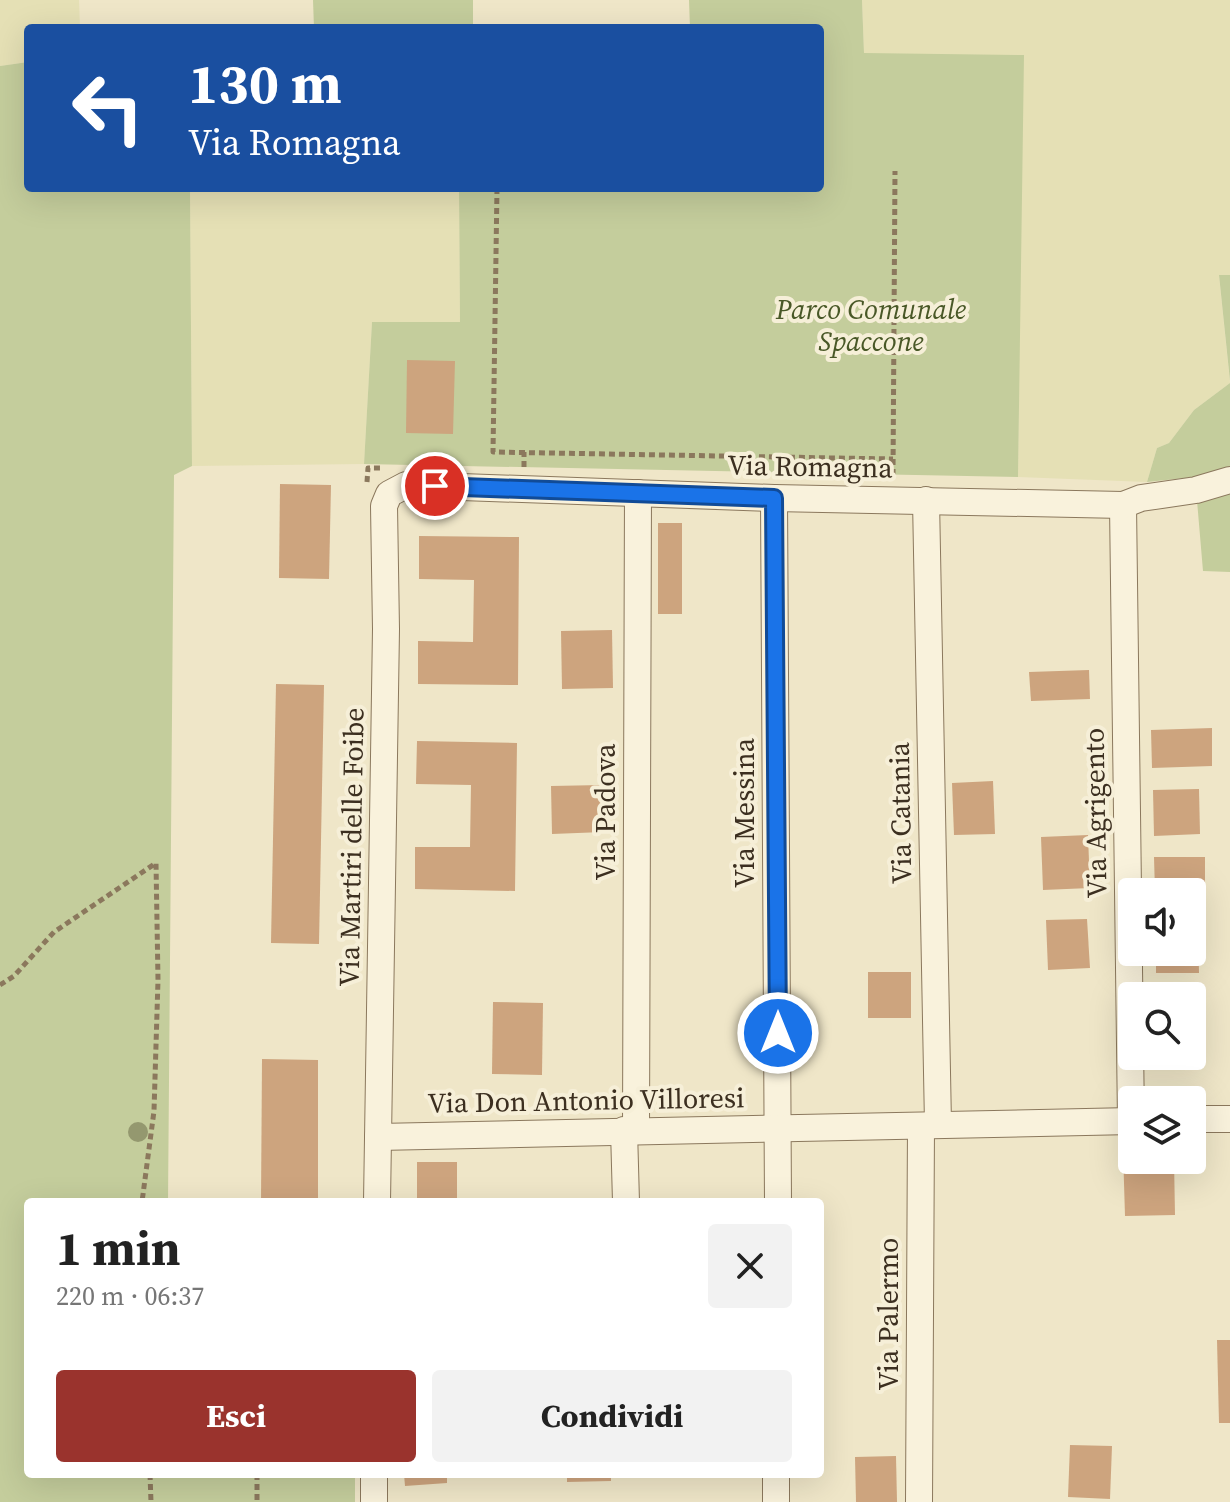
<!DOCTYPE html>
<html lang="it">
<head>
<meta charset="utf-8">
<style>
  :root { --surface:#fff; --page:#f2f2f2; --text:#222; --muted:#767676; --accent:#9a332d }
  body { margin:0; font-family:"Source Serif 4",serif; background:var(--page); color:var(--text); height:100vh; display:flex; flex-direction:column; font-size:30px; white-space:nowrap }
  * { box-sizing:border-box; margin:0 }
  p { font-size:26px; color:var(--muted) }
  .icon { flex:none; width:44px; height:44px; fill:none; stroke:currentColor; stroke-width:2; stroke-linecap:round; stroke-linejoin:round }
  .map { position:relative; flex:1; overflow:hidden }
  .panel { position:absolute; left:24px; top:1198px; width:800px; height:280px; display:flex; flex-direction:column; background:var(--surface); border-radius:8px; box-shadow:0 8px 32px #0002 }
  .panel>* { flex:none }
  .hud { position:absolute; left:24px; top:24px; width:800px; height:168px; border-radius:8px; box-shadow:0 8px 32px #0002; background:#1a4fa0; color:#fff; overflow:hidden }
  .controls { position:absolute; left:1118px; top:878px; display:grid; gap:16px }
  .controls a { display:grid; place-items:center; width:88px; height:88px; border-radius:8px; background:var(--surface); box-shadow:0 8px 32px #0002; font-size:40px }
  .pin { position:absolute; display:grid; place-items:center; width:68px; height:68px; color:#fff; margin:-34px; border:4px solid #fff; border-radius:50%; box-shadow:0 2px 8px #0007 }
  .me { position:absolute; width:88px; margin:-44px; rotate:0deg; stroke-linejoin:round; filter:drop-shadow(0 0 6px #0008) }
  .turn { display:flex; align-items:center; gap:28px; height:168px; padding:0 32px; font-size:36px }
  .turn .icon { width:104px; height:104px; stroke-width:2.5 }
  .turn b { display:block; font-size:56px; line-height:68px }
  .round { display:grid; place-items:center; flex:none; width:84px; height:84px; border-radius:8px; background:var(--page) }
  .summary { display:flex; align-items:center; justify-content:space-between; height:136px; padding:0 32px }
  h1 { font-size:48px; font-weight:700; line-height:60px }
  .primary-button { display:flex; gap:16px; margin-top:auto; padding:16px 32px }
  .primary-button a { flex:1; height:92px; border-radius:8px; background:var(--accent); color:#fff; font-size:32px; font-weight:700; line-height:92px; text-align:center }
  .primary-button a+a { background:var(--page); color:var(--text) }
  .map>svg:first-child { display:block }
  .farmland { fill:#e5e0b5 }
  .green { fill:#c4cd9c }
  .building { fill:#cda47e }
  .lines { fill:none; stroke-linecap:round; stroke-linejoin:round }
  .street-casing { stroke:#8b785d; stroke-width:28 }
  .path { stroke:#8b785d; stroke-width:5; stroke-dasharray:6 4; stroke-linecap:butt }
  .street { stroke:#f9f2dc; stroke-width:26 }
  .tree { fill:#94986f }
  .route-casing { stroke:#114b97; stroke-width:20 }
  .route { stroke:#1a73e8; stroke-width:14 }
  .labels { text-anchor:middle; stroke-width:8; stroke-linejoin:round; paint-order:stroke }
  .park-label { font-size:28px; font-style:italic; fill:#495827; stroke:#f6efd8 }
  .street-label { font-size:28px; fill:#3c2f20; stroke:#f6efd8 }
</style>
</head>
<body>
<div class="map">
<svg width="1230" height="1502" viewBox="0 0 1230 1502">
  <rect width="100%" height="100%" fill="#efe6c8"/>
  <g class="farmland">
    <path d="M0,0H79L80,28H28V62L0,66Z"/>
    <path d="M862,0H1230V275L1219,276L1230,383L1194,410L1169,443L1157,448L1147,482L1018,477L1019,385L864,53Z"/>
    <path d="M190,188H459L460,323L372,322L364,464L192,466Z"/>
  </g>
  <g class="green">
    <path d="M313,0H473V28H314Z"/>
    <path d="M689,0H862L864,53L1024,55L1018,477L364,464L372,322H460L459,188H820V28H690Z"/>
    <path d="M28,62V188H190L192,466L174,475L168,1202H28V1474H355V1502H0V66Z"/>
    <path d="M1219,275H1230V381Z"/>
    <path d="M1230,383V572L1203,571L1195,477L1147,482L1157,448L1169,443L1194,410Z"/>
  </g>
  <g class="building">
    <path d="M407,360L455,361L453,434L406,433Z"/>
    <path d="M280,484L331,485L329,579L279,578Z"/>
    <rect x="658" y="523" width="24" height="91"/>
    <path d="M419,536L519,537L518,685L418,684V641L473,642L474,580L419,579Z"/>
    <path d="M612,630L613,688L562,689L561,631Z"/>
    <path d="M1089,670L1090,699L1031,701L1029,672Z"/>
    <path d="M276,684L324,685L319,944L271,943Z"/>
    <path d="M1212,728V766L1152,768L1151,730Z"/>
    <path d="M417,741L517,743L515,891L415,889V847H470L471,785L416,784Z"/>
    <path d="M993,781L995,834L954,835L952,783Z"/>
    <path d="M602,785L603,832L552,834L551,786Z"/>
    <path d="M1199,789L1200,834L1154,836L1153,790Z"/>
    <path d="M1088,835L1090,888L1043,890L1041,837Z"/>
    <path d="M1154,857H1205V905H1192V892H1155Z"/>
    <path d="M1087,919L1090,968L1048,970L1046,920Z"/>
    <path d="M1198,928L1199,973H1156V952H1192V929Z"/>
    <rect x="868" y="972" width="43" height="46"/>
    <path d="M493,1002L543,1003L542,1075L492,1074Z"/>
    <path d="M262,1059L318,1060V1202H261Z"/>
    <path d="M1123,1150H1132V1160H1174L1175,1215L1125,1216Z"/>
    <rect x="417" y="1162" width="40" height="40"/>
    <path d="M1217,1340H1230V1423H1219Z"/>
    <path d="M1070,1445L1112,1446L1110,1499L1068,1497Z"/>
    <path d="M896,1456L897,1502H856L855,1457Z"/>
    <path d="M404,1474H447V1483L405,1486Z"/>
    <path d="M567,1474H611V1481L567,1482Z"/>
  </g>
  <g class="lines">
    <g class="street-casing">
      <g id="street">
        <path d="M774,498L778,1202"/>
        <path d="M926,500L938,1124"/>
        <path d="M1123,505L1131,1121"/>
        <path d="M1192,1119H1230"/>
        <path d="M624,1130L626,1202"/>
        <path d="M636,1130L638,493"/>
        <path d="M378,1137L1132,1121"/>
        <path d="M377,1202L386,629L384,506L389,494L406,485L774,498L1123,505L1141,498L1196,490L1230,480"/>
        <path d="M374,1474V1502"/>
        <path d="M776,1502V1474"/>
        <path d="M919,1502L921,1126"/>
      </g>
    </g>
    <g class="path">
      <path d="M497,188L493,452L893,459"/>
      <path d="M524,467V452"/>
      <path d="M893,475L895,171"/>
      <path d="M367,482L368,468H380"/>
      <path d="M0,985L14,976L54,932L156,863L158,980L154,1111L142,1202"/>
      <path d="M150,1474L151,1502"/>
      <path d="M257,1474V1502"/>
    </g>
    <use href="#street" class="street"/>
  </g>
  <circle class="tree" cx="138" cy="1132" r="10"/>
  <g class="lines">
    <g class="route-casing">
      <path id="route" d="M435,486L774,498L778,1033"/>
    </g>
    <use href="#route" class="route"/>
  </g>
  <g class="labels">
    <g class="park-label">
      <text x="871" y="319">Parco Comunale<tspan x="871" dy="32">Spaccone</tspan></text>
    </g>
    <g class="street-label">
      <text transform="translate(810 466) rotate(1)" y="10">Via Romagna</text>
      <text transform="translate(605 812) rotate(-90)" y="10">Via Padova</text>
      <text transform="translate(744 813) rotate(-90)" y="10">Via Messina</text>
      <text transform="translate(900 813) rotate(-91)" y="10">Via Catania</text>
      <text transform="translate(1095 813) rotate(-91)" y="10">Via Agrigento</text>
      <text transform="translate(351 847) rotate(-89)" y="10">Via Martiri delle Foibe</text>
      <text transform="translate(586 1100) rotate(-1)" y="10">Via Don Antonio Villoresi</text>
      <text transform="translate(888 1314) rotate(-90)" y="10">Via Palermo</text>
    </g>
  </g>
</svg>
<div class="controls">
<a><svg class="icon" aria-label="sound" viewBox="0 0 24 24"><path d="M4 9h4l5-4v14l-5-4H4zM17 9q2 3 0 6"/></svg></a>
<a><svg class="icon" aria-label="search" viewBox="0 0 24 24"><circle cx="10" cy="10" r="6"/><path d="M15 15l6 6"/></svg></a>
<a><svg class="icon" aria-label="layers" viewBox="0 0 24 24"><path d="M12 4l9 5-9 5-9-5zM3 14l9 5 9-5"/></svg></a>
</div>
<div class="pin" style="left:435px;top:486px;background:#d93025"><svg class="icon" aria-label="arrive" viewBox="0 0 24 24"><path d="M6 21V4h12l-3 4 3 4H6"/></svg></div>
<svg class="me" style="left:778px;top:1033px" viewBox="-20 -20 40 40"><circle r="17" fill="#1a73e8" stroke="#fff" stroke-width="3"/><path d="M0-11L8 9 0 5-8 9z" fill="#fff"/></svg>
<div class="hud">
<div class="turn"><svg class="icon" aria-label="left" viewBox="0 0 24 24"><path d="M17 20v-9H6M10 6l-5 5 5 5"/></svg><div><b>130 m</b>Via Romagna</div></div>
</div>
<section class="panel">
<div class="summary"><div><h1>1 min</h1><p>220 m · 06:37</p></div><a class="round"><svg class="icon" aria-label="close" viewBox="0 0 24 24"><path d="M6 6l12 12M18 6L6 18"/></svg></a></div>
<div class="primary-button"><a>Esci</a><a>Condividi</a></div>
</section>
</div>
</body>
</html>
